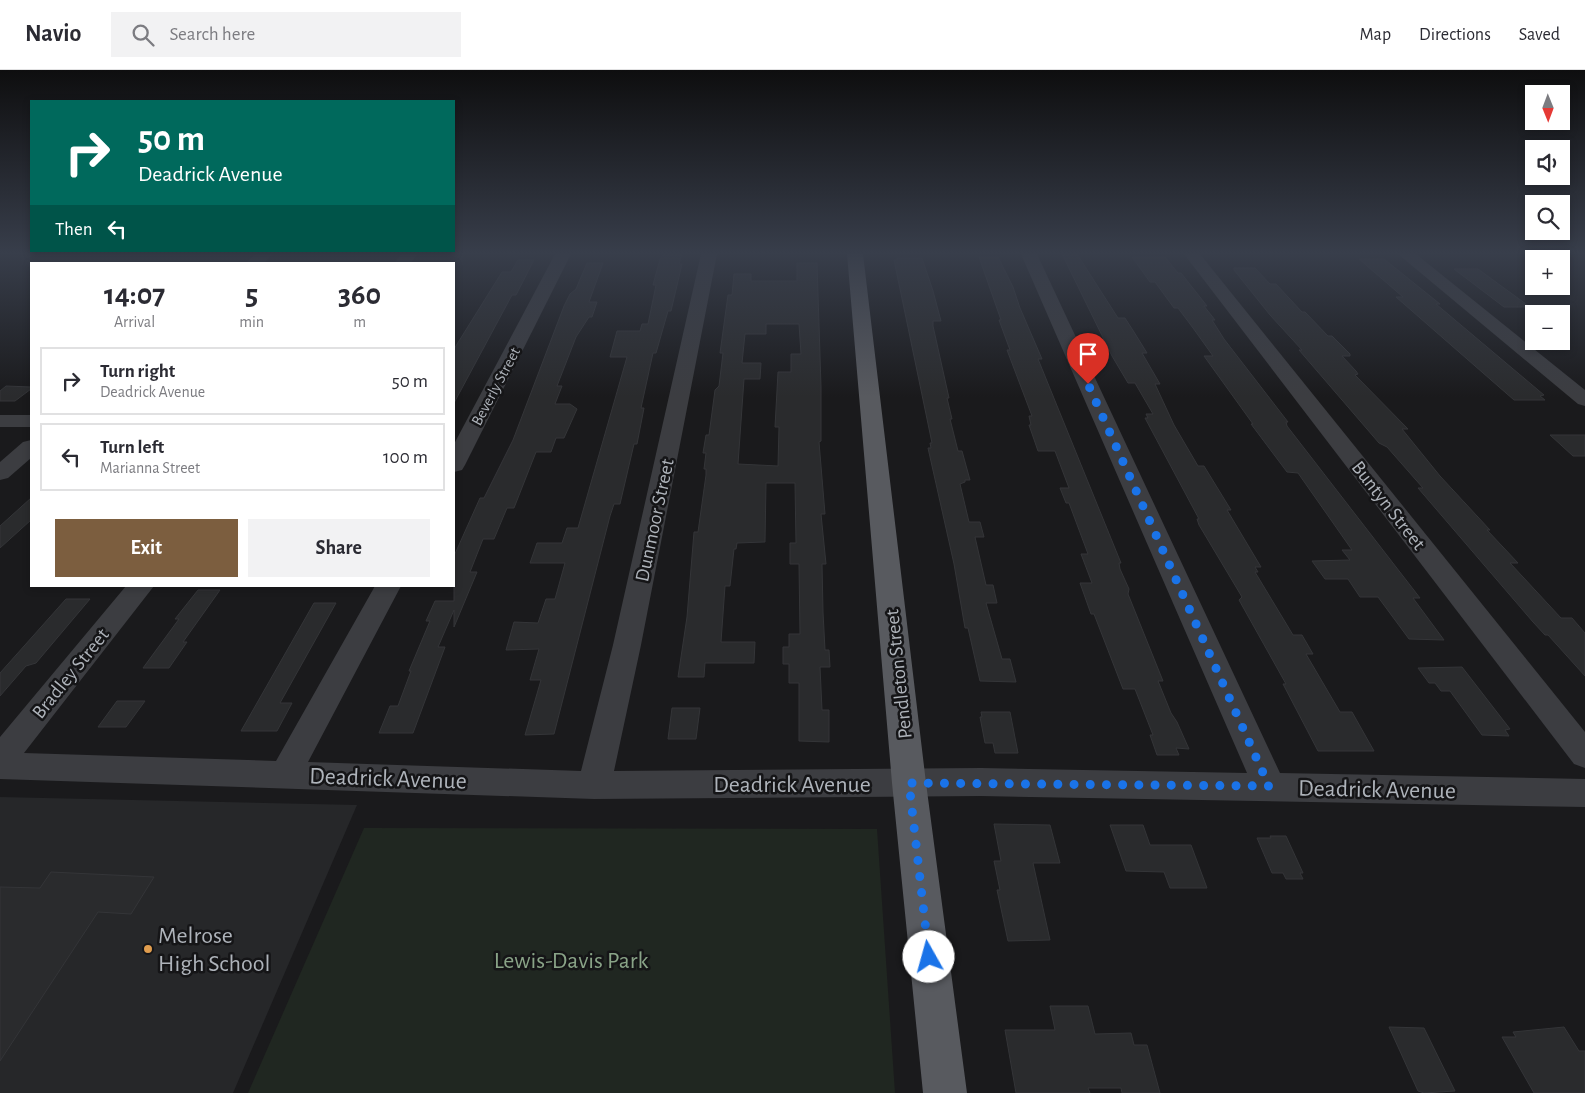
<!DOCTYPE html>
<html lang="en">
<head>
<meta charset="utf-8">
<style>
  :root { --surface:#fff; --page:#f2f2f3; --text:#2b2b33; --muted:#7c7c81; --line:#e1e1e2; --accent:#7c5e3f }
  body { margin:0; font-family:"Alegreya Sans",sans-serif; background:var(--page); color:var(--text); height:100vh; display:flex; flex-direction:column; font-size:19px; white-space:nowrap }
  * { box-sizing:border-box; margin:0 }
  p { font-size:16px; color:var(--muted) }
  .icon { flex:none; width:28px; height:28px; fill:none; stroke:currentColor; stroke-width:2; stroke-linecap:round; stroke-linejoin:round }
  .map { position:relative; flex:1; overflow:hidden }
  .sheet { position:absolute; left:30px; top:192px; width:425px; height:325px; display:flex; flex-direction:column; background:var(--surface); border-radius:0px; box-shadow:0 2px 8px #0003 }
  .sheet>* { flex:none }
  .banner { position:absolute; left:30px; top:30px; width:425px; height:152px; border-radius:0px; box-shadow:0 2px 8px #0003; background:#00695c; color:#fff; overflow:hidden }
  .needle { width:32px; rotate:179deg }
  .controls { position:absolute; left:1525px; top:15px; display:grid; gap:10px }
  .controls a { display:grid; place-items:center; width:45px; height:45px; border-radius:0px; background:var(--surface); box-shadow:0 2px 8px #0003; font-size:25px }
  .pin { position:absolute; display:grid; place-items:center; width:42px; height:42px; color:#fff; margin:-51px -21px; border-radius:50% 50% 50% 0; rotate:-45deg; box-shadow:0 0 5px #0007 }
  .pin .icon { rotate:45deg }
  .me { position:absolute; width:55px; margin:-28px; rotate:353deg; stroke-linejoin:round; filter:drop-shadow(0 0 4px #0008) }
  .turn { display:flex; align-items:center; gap:18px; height:105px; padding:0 25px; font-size:22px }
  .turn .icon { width:65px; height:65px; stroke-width:2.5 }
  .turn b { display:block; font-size:35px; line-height:42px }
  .then { display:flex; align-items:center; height:48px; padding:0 25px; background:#0003; gap:10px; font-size:19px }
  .eta { display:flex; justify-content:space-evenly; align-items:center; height:85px; text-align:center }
  .eta b { font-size:30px; font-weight:700; line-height:35px }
  .action { display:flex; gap:10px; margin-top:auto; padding:10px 25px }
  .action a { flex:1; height:58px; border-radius:0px; background:var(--accent); color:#fff; font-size:20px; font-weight:700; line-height:58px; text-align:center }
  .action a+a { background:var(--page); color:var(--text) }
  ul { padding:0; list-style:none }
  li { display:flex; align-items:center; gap:15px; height:68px; margin:0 10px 8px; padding:0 15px; border:2px solid var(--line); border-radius:0px }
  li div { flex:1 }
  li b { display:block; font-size:19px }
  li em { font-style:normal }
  header { display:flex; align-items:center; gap:30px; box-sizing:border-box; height:70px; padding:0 25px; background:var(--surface); border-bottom:1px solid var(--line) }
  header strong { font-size:24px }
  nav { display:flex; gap:28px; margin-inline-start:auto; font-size:18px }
  .search { width:350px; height:45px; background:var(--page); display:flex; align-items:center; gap:12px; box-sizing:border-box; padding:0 18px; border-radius:0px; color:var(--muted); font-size:19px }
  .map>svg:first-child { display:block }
  .built { fill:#262729 }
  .green { fill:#202721 }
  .building { fill:#2a2b2d; stroke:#343538; fill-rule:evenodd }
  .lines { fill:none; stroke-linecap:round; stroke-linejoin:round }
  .minor { fill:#3c3d41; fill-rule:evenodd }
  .major { fill:#585a5f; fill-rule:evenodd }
  .route { stroke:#1a73e8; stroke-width:9; stroke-dasharray:0 16.2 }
  .poi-dot { fill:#e09d4e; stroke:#151517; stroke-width:2 }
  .labels { text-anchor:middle; stroke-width:5; stroke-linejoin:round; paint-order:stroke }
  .far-street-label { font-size:16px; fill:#aeb3ba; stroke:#151517 }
  .street-label { font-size:20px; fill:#aeb3ba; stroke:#151517 }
  .near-street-label { font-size:24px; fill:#aeb3ba; stroke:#151517 }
  .near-poi-label { font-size:24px; fill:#aeb3ba; stroke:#151517; text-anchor:start }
  .near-park-label { font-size:24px; fill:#89a387; stroke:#151517 }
</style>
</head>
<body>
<header>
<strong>Navio</strong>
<div class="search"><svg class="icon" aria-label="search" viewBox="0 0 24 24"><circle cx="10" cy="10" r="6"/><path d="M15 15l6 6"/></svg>Search here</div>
<nav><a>Map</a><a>Directions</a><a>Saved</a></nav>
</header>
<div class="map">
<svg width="1585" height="1023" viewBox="0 0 1585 1023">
  <rect width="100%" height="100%" fill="#1a1a1c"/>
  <path class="built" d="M0,727L357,735L233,1023H0Z"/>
  <path class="green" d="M364,758L877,759L895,1023H248Z"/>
  <g class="building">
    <path d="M664,184H682L679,194H682L671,241H668L656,283H653L641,338H644L637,374H634L620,434H614L610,446L554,664L525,665L541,610H530L539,579L506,580L514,552L538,553L546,529H555L565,493H530L537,473H562L567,458H578L627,287H610L617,261H640L642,254H648L656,215H653L660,189Z"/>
    <path d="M1062,184H1077L1118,248H1125L1134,262L1147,283H1142L1160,314H1155L1174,355L1198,396H1204L1231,440H1227L1261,497H1255L1258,502H1255L1293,565H1302L1313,584H1306L1340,642H1352L1374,681H1318L1283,614H1286L1239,530L1242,527L1199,455L1197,449H1199L1145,348H1148L1146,344H1153L1135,313H1128L1112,286Z"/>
    <path d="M979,187H998L1013,217L1020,238L1042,289H1038L1121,493H1119L1120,499L1129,519L1128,524L1163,611H1158L1171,643L1177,652L1189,679L1176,678L1179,685H1157L1150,665H1153L1135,619H1123L1094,544H1091L1080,513H1092L1081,484H1088L1069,433H1066L1060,418H1069L1055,381H1038L1029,355H1031L1029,346H1032L1007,280H1010L999,250H1001Z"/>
    <path d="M1132,187H1165L1178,203H1181L1207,236H1204L1215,250H1212L1224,269L1288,352H1286L1287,356L1420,528H1413L1444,570L1409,569L1378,527H1360L1348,509H1325L1312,491L1350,490L1342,480H1352L1298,403L1287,402L1251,354H1253L1204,286H1213L1193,258L1178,238H1174L1155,212H1150Z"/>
    <path d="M897,188H922L933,221L941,251H933V256L949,328H947L952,349H950L958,381H962L970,410H965V412L960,414L969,452H980L984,467H975L986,515H993L997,533H986L1002,589H1010L1016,612L980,611L968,558H965L954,494L928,378H931L930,373H932L894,190H897Z"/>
    <path d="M1359,189H1384L1440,234H1436L1544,325L1540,326L1545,330H1514L1396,227H1403Z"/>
    <path d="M518,190H534L516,225H512L454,333V279L502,202H511Z"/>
    <path d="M587,193H603L589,232H597L592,247H589L576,267L557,316H562L555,334H570L577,339L564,368H556L551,382H536L514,438H507L494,469H483L470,502H477L454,557V540L438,577H445L413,663H379L390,636H398L411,601H409L430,551H426L435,531H454V486L480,428H484L513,370L564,236L570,224L576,219Z"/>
    <path d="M797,193H817L821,317V371L819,372L825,444H821L826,494H822L823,542L825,580H829L830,597H820L822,640H829V672L799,671V613H789V594H783V577H789V564H800L799,494H790V473H796L795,413H766L765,472L737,473L736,479H734L730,516H725L721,572H755L754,593H705L704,607H678L687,547L694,462H698L706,405V399H704L706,383H703L706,365H709L715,320L719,316L723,283H720L728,225H732L734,204H751V211H797ZM766,254H799L801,284H791V302H778L775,357H779L778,396L738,394L744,309H760L761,293H742L745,264H766Z"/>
    <path d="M1234,198H1255L1270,214H1276L1302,242H1305L1328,266H1332L1350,284V286H1342L1356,301L1358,304L1355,305L1408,359H1402L1440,406L1490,460H1487L1518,493H1510L1561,548H1572L1585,563V606L1548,565H1545L1533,552L1418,418H1423L1387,377L1379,373L1299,280H1302L1270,245L1234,200Z"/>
    <path d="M1454,199H1478L1530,237H1504Z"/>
    <path d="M6,316L31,317V319L15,331H0V321Z"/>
    <path d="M1550,365H1585V386H1573Z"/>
    <path d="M31,428V450L0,478V456Z"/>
    <path d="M198,520H220L183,572H187L169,598H143L179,549H175Z"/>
    <path d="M66,529H90L36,593L26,596L0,626V603Z"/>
    <path d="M314,533H336L280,633H292L277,661H241Z"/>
    <path d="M1462,597L1510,659L1505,660L1509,666L1482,665L1450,621H1441L1435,613H1429L1418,598Z"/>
    <path d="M117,631H145L126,657H98Z"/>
    <path d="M672,638H700L696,669H668Z"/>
    <path d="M981,642H1010L1018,683H995L993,673H985L980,647H982Z"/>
    <path d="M994,754L1050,755L1060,793H1033L1050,870L1008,871L997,820H1000L994,791H1001Z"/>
    <path d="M1110,755H1143L1150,775H1191L1207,818H1170L1164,802L1126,801Z"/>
    <path d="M1270,766H1286L1303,803H1300L1303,809H1286L1283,803H1272L1257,768H1271Z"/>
    <path d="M51,802L154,807L131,844L98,842L0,991V817L40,818Z"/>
    <path d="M1050,936H1088L1095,964L1131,963L1134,975H1147L1160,1023H1122L1121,1018H1088L1090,1023H1016L1005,960H1055Z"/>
    <path d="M1389,957L1424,958L1455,1021L1424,1023L1418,1021Z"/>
    <path d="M1564,957L1579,981H1585V1023H1534L1502,967H1516L1513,962Z"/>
  </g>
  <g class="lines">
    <g class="minor">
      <path d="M255,184H273L263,194H245Z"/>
      <path d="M401,184H417L410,194H394Z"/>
      <path d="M555,184H571L465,395L462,400L454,402V374Z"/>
      <path d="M701,184H717L641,575L614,701L981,698L1247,703L1021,184H1037L1280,703L1585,709V737L981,726L594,729L0,709V667L126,516H154L24,683L276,691L375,516H401L308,692L581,701L613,575Z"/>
      <path d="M1184,184H1200L1585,662V698L1574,694Z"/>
      <path d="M1398,184H1416L1585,320V336L1578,334Z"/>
      <rect x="0" y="345" width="31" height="12"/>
      <path d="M31,370V388L8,408L0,410V392L23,372Z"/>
    </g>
    <path class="major" d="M847,184H863L926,713L967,1023H923L892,713Z"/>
  </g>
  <linearGradient id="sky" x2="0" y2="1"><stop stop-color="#0e0e0f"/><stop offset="0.56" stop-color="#383e4b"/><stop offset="1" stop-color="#383e4b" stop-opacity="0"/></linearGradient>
  <rect width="1585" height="327" fill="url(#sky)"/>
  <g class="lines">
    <path class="route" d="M929,887L909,713L1269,716L1088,314"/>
  </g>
  <circle class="poi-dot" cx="148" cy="879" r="5"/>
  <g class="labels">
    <g class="far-street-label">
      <text transform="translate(495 316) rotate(-62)" y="6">Beverly Street</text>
    </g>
    <g class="street-label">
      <text transform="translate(1389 435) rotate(52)" y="7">Buntyn Street</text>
      <text transform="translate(654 450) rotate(-78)" y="7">Dunmoor Street</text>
      <text transform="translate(70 603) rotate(-51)" y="7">Bradley Street</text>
      <text transform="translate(898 604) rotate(-96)" y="7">Pendleton Street</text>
    </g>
    <g class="near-street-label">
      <text transform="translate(388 708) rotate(2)" y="8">Deadrick Avenue</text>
      <text x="792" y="722">Deadrick Avenue</text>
      <text transform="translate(1377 719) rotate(1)" y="8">Deadrick Avenue</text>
    </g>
    <g class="near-poi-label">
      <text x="158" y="873">Melrose<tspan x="158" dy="28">High School</tspan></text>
    </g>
    <g class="near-park-label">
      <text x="571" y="898">Lewis-Davis Park</text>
    </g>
  </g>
</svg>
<div class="controls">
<a><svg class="needle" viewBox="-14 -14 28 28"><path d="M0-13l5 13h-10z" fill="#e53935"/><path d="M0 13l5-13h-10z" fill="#7c7c81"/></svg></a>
<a><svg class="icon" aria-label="sound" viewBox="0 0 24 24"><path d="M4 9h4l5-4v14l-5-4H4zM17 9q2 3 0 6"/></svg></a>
<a><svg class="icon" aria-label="search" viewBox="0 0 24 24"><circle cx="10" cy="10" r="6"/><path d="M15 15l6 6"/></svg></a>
<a>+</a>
<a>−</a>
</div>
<div class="pin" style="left:1088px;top:314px;background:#d93025"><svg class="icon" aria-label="arrive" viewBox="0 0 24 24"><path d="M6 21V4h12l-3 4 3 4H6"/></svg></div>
<svg class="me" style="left:929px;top:887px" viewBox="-20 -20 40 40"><circle r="19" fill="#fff"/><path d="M0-13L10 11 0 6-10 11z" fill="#1a73e8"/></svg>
<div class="banner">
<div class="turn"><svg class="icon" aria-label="right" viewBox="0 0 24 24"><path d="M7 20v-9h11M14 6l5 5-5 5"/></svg><div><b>50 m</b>Deadrick Avenue</div></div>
<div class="then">Then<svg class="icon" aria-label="left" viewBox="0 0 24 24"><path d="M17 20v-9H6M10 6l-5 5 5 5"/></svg></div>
</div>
<section class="sheet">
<div class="eta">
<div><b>14:07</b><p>Arrival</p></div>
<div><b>5</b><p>min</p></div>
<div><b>360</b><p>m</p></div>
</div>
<ul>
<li><svg class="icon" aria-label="right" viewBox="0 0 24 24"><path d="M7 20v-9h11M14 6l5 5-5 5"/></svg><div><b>Turn right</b><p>Deadrick Avenue</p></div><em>50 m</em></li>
<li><svg class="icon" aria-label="left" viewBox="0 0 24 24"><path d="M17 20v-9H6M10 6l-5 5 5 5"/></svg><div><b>Turn left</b><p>Marianna Street</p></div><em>100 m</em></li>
</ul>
<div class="action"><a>Exit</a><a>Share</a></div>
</section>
</div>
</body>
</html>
